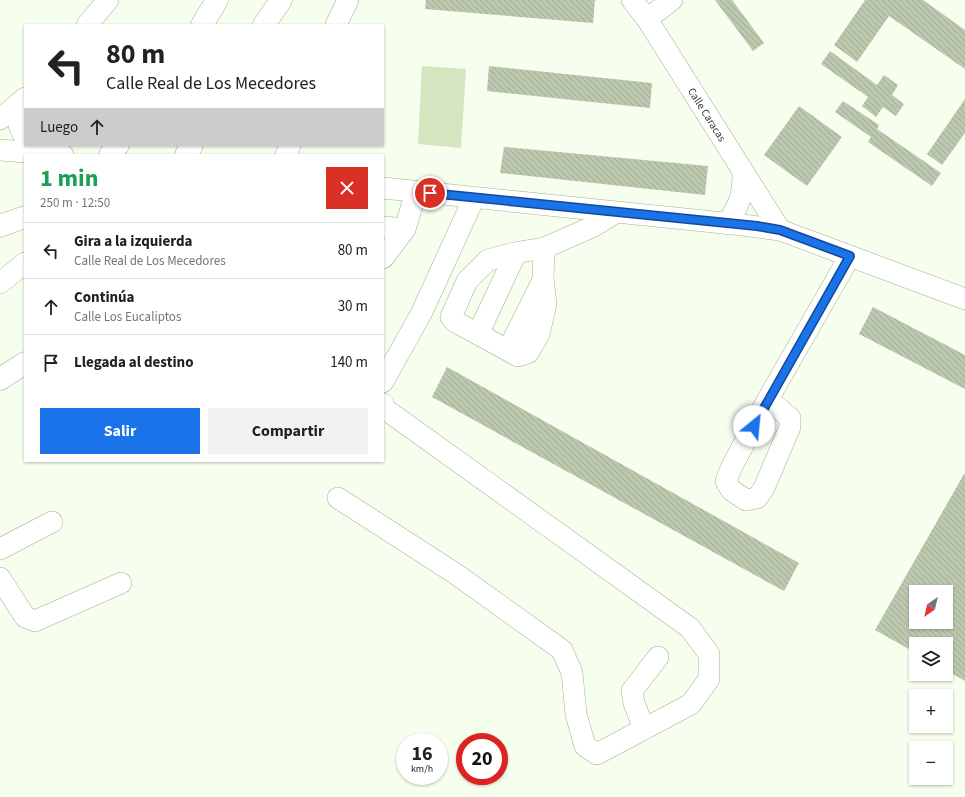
<!DOCTYPE html>
<html lang="es">
<head>
<meta charset="utf-8">
<style>
  :root { --surface:#fff; --page:#f2f2f2; --text:#222; --muted:#767676; --line:#e0e0e0; --accent:#1a73e8 }
  body { margin:0; font-family:"Source Sans 3",sans-serif; background:var(--page); color:var(--text); height:100vh; display:flex; flex-direction:column; font-size:15px; white-space:nowrap }
  * { box-sizing:border-box; margin:0 }
  p { font-size:13px; color:var(--muted) }
  .icon { flex:none; width:22px; height:22px; fill:none; stroke:currentColor; stroke-width:2; stroke-linecap:round; stroke-linejoin:round }
  .map { position:relative; flex:1; overflow:hidden }
  .panel { position:absolute; left:24px; top:154px; width:360px; height:308px; display:flex; flex-direction:column; background:var(--surface); border-radius:0px; box-shadow:0 1px 3px #0004 }
  .panel>* { flex:none }
  .top-card { position:absolute; left:24px; top:24px; width:360px; height:122px; border-radius:0px; box-shadow:0 1px 3px #0004; background:#fff; color:var(--text); overflow:hidden }
  .needle { width:26px; rotate:215deg }
  .buttons { position:absolute; left:909px; top:585px; display:grid; gap:8px }
  .buttons a { display:grid; place-items:center; width:44px; height:44px; border-radius:0px; background:var(--surface); box-shadow:0 1px 3px #0004; font-size:20px }
  .speed { position:absolute; left:396px; top:733px; display:flex; gap:8px; font-size:20px; font-weight:700; text-align:center }
  .speed>* { display:grid; place-content:center; width:52px; height:52px; border-radius:50%; background:var(--surface); box-shadow:0 1px 3px #0004; line-height:1 }
  .speed small { font-size:10px; font-weight:400 }
  .speed .limit { border:6px solid #d22; background:#fff; color:#111 }
  .pin { position:absolute; display:grid; place-items:center; width:34px; height:34px; color:#fff; margin:-17px; border:2px solid #fff; border-radius:50%; box-shadow:0 1px 4px #0007 }
  .me { position:absolute; width:44px; margin:-22px; rotate:28deg; stroke-linejoin:round; filter:drop-shadow(0 0 3px #0008) }
  .turn { display:flex; align-items:center; gap:14px; height:84px; padding:0 16px; font-size:18px }
  .turn .icon { width:52px; height:52px; stroke-width:2.5 }
  .turn b { display:block; font-size:28px; line-height:34px }
  .then { display:flex; align-items:center; height:38px; padding:0 16px; background:#0003; gap:8px; font-size:15px }
  .round { display:grid; place-items:center; flex:none; width:42px; height:42px; border-radius:0px; background:var(--page) }
  .overview { display:flex; align-items:center; justify-content:space-between; height:68px; padding:0 16px }
  h1 { font-size:24px; font-weight:700; line-height:30px; color:#1e9e55 }
  .primary-button { display:flex; gap:8px; margin-top:auto; padding:8px 16px }
  .primary-button a { flex:1; height:46px; border-radius:0px; background:var(--accent); color:#fff; font-size:16px; font-weight:700; line-height:46px; text-align:center }
  .primary-button a+a { background:var(--page); color:var(--text) }
  ul { padding:0; list-style:none }
  li { display:flex; align-items:center; gap:12px; height:56px; padding:0 16px; border-top:1px solid var(--line) }
  li div { flex:1 }
  li b { display:block; font-size:15px }
  li em { font-style:normal }
  .map>svg:first-child { display:block }
  .park { fill:#d3e6c0 }
  .building { fill:url(#building-back-hatch); fill-rule:evenodd }
  .lines { fill:none; stroke-linecap:round; stroke-linejoin:round }
  .minor-casing { stroke:#a3b096; stroke-width:22 }
  .highway-casing { stroke:#a3b096; stroke-width:23 }
  .minor { stroke:#fff; stroke-width:21 }
  .highway { stroke:#fff; stroke-width:22 }
  .route-casing { stroke:#114b97; stroke-width:10 }
  .route { stroke:#1a73e8; stroke-width:7 }
  .labels { text-anchor:middle; stroke-width:4; stroke-linejoin:round; paint-order:stroke }
  .street-label { font-size:11px; fill:#32372d; stroke:#fff }
</style>
</head>
<body>
<div class="map">
<svg width="965" height="797" viewBox="0 0 965 797">
  <defs>
    <pattern id="building-back-hatch" width="6" height="6" patternUnits="userSpaceOnUse"><rect width="6" height="6" fill="#bbc8ae"/><path d="M-1 5l2 2M0 0l6 6M5-1l2 2" fill="none" stroke="#a1ac96"/></pattern>
  </defs>
  <rect width="100%" height="100%" fill="#f6feed"/>
  <path class="park" d="M422,66L466,69L461,148L418,144Z"/>
  <g class="building">
    <path d="M426,0H595L593,23L425,9Z"/>
    <path d="M715,0H732L764,43L753,51Z"/>
    <path d="M865,0H923L965,30V69L889,16L857,62L834,45Z"/>
    <path d="M830,51L877,85L884,75L898,85L892,95L904,104L896,116L883,107L876,117L862,106L868,97L821,64Z"/>
    <path d="M489,66L652,83L650,108L487,91Z"/>
    <path d="M965,99V133L942,165L927,154Z"/>
    <path d="M843,101L879,125L877,129L941,173L932,186L868,142L871,137L835,112Z"/>
    <path d="M799,106L842,137L807,186L764,155Z"/>
    <path d="M504,147L708,166L705,195L500,173Z"/>
    <path d="M873,307L965,355V389L859,334Z"/>
    <path d="M447,367L799,563L784,591L432,397Z"/>
    <path d="M964,474H965V681L946,670V644H916V653L875,630ZM916,592H946V622H916Z"/>
  </g>
  <g class="lines">
    <g class="minor-casing">
      <g id="minor">
        <path id="s1" d="M632,0L647,19L780,230"/>
        <path d="M647,19L672,0"/>
        <path d="M87,25L108,0"/>
        <path d="M336,25L348,0"/>
        <path d="M20,103C17,116 17,126 25,137"/>
        <path d="M0,119L25,98"/>
        <path d="M0,150L63,155"/>
        <path d="M286,155L290,145"/>
        <path d="M383,188L743,225L780,230L965,299"/>
        <path d="M727,224C740,203 743,197 743,172"/>
        <path d="M383,227L405,229"/>
        <path d="M544,248L543,280L546,304L539,334L528,353L518,356L454,321L451,317L467,281L488,260L514,253L544,248L592,227L615,213"/>
        <path d="M383,258L405,229L416,192"/>
        <path d="M0,283L25,263"/>
        <path d="M478,334L516,253"/>
        <path d="M508,350L543,280"/>
        <path d="M383,382L422,312L474,198"/>
        <path d="M768,399L790,418V427L764,488L757,498L746,500L731,490L726,481L732,466L768,399L850,256"/>
        <path d="M338,498L456,574L562,650L572,673L576,714L585,746L597,754L691,704L709,679V654L690,628L385,409L383,404"/>
        <path d="M0,549L52,522"/>
        <path d="M0,578L25,617L35,621L121,583"/>
        <path d="M644,729L634,703L632,691L658,657"/>
      </g>
    </g>
    <g class="highway-casing">
      <g id="highway">
        <path d="M202,25L217,0"/>
        <path d="M264,25L281,0"/>
        <path d="M110,155L118,145"/>
        <path d="M186,155L192,145"/>
        <path d="M0,226L25,217"/>
        <path d="M0,379L25,363"/>
      </g>
    </g>
    <use href="#minor" class="minor"/>
    <use href="#highway" class="highway"/>
  </g>
  <g class="lines">
    <g class="route-casing">
      <path id="route" d="M430,193L757,226L780,230L850,256L754,426"/>
    </g>
    <use href="#route" class="route"/>
  </g>
  <g class="labels">
    <g class="street-label">
      <text dy="4" stroke="none"><textPath href="#s1" startOffset="137">Calle Caracas</textPath></text>
    </g>
  </g>
</svg>
<div class="buttons">
<a><svg class="needle" viewBox="-14 -14 28 28"><path d="M0-13l5 13h-10z" fill="#e53935"/><path d="M0 13l5-13h-10z" fill="#767676"/></svg></a>
<a><svg class="icon" aria-label="layers" viewBox="0 0 24 24"><path d="M12 4l9 5-9 5-9-5zM3 14l9 5 9-5"/></svg></a>
<a>+</a>
<a>−</a>
</div>
<div class="speed"><div>16<small>km/h</small></div><div class="limit">20</div></div>
<div class="pin" style="left:430px;top:193px;background:#d93025"><svg class="icon" aria-label="arrive" viewBox="0 0 24 24"><path d="M6 21V4h12l-3 4 3 4H6"/></svg></div>
<svg class="me" style="left:754px;top:426px" viewBox="-20 -20 40 40"><circle r="19" fill="#fff"/><path d="M0-13L10 11 0 6-10 11z" fill="#1a73e8"/></svg>
<div class="top-card">
<div class="turn"><svg class="icon" aria-label="left" viewBox="0 0 24 24"><path d="M17 20v-9H6M10 6l-5 5 5 5"/></svg><div><b>80 m</b>Calle Real de Los Mecedores</div></div>
<div class="then">Luego<svg class="icon" aria-label="ahead" viewBox="0 0 24 24"><path d="M12 20V5M6 11l6-6 6 6"/></svg></div>
</div>
<section class="panel">
<div class="overview"><div><h1>1 min</h1><p>250 m · 12:50</p></div><a class="round" style="background:#d93025;color:#fff"><svg class="icon" aria-label="close" viewBox="0 0 24 24"><path d="M6 6l12 12M18 6L6 18"/></svg></a></div>
<ul>
<li><svg class="icon" aria-label="left" viewBox="0 0 24 24"><path d="M17 20v-9H6M10 6l-5 5 5 5"/></svg><div><b>Gira a la izquierda</b><p>Calle Real de Los Mecedores</p></div><em>80 m</em></li>
<li><svg class="icon" aria-label="ahead" viewBox="0 0 24 24"><path d="M12 20V5M6 11l6-6 6 6"/></svg><div><b>Continúa</b><p>Calle Los Eucaliptos</p></div><em>30 m</em></li>
<li><svg class="icon" aria-label="arrive" viewBox="0 0 24 24"><path d="M6 21V4h12l-3 4 3 4H6"/></svg><div><b>Llegada al destino</b></div><em>140 m</em></li>
</ul>
<div class="primary-button"><a>Salir</a><a>Compartir</a></div>
</section>
</div>
</body>
</html>
